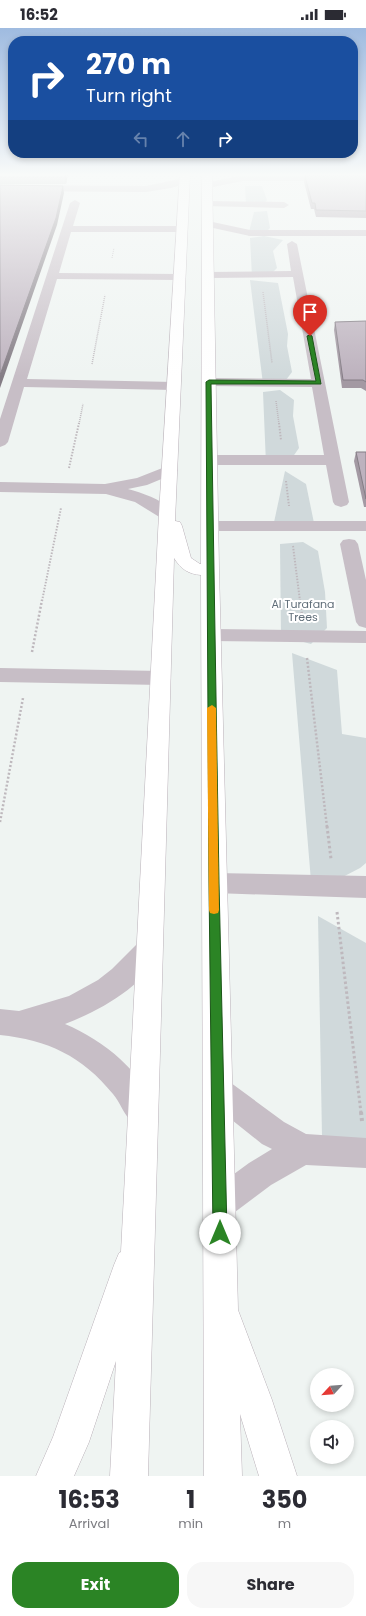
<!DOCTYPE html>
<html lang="en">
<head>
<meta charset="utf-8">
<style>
  :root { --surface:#fff; --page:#f7f7f7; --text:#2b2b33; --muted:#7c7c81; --accent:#2b8425 }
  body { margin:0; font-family:Poppins,sans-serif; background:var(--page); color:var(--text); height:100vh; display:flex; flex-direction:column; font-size:15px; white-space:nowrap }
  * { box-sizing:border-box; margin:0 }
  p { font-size:13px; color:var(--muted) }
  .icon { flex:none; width:22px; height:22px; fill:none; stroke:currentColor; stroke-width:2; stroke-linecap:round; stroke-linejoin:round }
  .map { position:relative; height:1448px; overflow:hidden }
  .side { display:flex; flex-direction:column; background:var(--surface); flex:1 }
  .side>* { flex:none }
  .top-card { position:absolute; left:8px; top:8px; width:350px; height:122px; border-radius:16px; box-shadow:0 2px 6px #0003; background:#1a4fa0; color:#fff; overflow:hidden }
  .needle { width:26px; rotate:244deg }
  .buttons { position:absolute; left:310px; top:1340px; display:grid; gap:8px }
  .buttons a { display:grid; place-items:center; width:44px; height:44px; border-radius:50%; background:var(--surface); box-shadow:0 2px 6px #0003; font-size:20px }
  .pin { position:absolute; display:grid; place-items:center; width:34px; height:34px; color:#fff; margin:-41px -17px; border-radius:50% 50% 50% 0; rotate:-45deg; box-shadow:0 0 4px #0007 }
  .pin .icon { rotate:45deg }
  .me { position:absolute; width:44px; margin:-22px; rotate:0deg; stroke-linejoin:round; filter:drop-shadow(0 0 3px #0008) }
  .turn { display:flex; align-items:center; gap:14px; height:84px; padding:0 12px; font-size:18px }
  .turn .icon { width:52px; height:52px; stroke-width:2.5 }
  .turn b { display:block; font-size:28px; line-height:34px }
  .lanes { display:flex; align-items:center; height:38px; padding:0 12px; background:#0003; justify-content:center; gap:20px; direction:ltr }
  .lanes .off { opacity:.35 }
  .eta { display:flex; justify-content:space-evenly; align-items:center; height:68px; text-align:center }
  .eta b { font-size:24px; font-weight:700; line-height:28px }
  .cta { display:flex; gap:8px; margin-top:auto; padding:8px 12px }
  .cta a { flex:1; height:46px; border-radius:16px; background:var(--accent); color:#fff; font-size:16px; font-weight:700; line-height:46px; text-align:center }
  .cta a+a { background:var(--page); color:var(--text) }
  .status { display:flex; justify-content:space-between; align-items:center; height:28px; padding:0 20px; background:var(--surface); direction:ltr }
  .status svg { height:11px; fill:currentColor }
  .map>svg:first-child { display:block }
  .green { fill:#d0d9db }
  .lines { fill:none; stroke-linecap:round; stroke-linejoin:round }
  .major-casing { stroke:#bab1b9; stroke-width:1 }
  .path-far5 { stroke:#beb8bd; stroke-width:1; stroke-dasharray:1 1; stroke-linecap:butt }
  .path-far4 { stroke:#beb8bd; stroke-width:1.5; stroke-dasharray:1 1; stroke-linecap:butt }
  .path-far3 { stroke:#beb8bd; stroke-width:2; stroke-dasharray:1.5 1.5; stroke-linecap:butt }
  .path-far2 { stroke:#beb8bd; stroke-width:2.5; stroke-dasharray:2 2; stroke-linecap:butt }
  .path-far1 { stroke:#beb8bd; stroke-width:3; stroke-dasharray:2.5 2.5; stroke-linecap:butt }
  .path { stroke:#beb8bd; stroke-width:4; stroke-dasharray:3 3; stroke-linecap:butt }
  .minor { fill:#c7bec6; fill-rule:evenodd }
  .major { fill:#fff; fill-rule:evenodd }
  .wall { fill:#a399a3 }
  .shaded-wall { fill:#847d85 }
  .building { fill:#bdb2be; stroke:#847d85 }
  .route { fill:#2b8425; stroke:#1c5618 }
  .slow { fill:#f59e0b }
  .labels { text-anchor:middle; stroke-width:4; stroke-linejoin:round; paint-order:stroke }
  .park-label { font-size:11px; fill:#606e79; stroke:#fff }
</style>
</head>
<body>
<div class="status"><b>16:52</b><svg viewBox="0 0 49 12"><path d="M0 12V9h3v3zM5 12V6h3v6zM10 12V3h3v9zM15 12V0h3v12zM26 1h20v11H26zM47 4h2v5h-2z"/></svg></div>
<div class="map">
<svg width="366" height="1448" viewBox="0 0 366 1448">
  <rect width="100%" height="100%" fill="#eff4f2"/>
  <g class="green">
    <path d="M245,158H262L267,172L264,176L246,178Z"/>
    <path d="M267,183L270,200L265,205L248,208L254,184Z"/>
    <path d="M264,208L283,212L273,223L277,240L271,246L252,249L250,210Z"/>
    <path d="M250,252L278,255L288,306L287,318L292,344L286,352L263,356Z"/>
    <path d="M280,362L294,372L293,388L299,420L292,430L266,436L263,364Z"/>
    <path d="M285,443L306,456L314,495L273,499Z"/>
    <path d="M303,514L318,523L325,564L327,600L311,616L281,608L280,516Z"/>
    <path d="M292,625L337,642L342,706L366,710V835L360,840L312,865Z"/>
    <path d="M318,888L366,915V1111L322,1108Z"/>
  </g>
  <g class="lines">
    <g class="major-casing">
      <path id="major" d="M180,146H190L175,493L180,494L182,498L191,530L200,536H201L202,146H212L219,541L238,1282L272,1372L297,1448H259L240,1386L242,1448H204L201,547C188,546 181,541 174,530L148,1448H110L116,1333L89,1414L74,1448H36L53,1409L114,1237L119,1225L121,1224L159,486Z"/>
    </g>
    <path class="path-far5" d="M112,230L114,220"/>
    <g class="path-far4">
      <path d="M263,264L272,335"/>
      <path d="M92,336L105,267"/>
      <path d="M276,373L279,396"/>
      <path d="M79,396L83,376"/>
    </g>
    <g class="path-far3">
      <path d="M279,395L281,412"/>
      <path d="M69,440L79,395"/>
      <path d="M286,453L289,478"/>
      <path d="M293,518L300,573"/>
      <path d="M42,573L61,480"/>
    </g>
    <g class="path-far2">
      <path d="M300,572L302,587"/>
      <path d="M32,624L42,572"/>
      <path d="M307,630L327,799"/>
      <path d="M0,794L23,670"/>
    </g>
    <g class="path-far1">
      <path d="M327,798L331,831"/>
      <path d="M337,884L361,1085"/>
    </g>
    <path class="path" d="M361,1084L362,1093"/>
    <g class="minor">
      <path d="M243,147H366V153H243L208,160L203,157L205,155Z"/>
      <path d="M184,150L189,153L187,155L171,160L146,164L0,163V157L146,158Z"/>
      <path d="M75,172L80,175L73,198H183L188,201L183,204H71L59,245L180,246L184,247L186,249L184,251L180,252L57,251L27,351L174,354L179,355L181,358L179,361L174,362L24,359L8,414L5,417L0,419V391L70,175Z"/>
      <path d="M207,173L284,174L289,177L284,180L204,178L202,176L204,174Z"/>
      <path d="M208,193L250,202H366V208H250L204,198L203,196Z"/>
      <path d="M292,213L297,216L349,474L347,477L341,479L335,477L333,474L326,437H210L205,435L202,432L205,429L210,427H324L312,359L209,358L204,357L202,354L204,351L209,350L311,351L293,249L209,250L205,249L203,247L205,245L209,244L291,243L287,216Z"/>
      <path d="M170,437L176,439L178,442L176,445L147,457L128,461C143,465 166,473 175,486L173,490L167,491L161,490L135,474L106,466L0,464V454L105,456L137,450Z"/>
      <path d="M210,493H366V503H210L204,502L202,498L204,494Z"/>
      <path d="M349,511L355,512L358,516L366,552V600L359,598L356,594L340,516L343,512Z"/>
      <path d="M211,601L366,603V615L211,613L204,611L201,607L204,603Z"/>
      <path d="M0,640L161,643L168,645L171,650L168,655L161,657L0,654Z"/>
      <path d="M214,845L366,848V870L214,865L205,862L202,855L205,848Z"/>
      <path d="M149,909L158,913L162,921C145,958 101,982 65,996C105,1013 141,1043 158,1084L154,1095L143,1099C140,1098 134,1096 132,1094C124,1087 120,1074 113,1066C82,1028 48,1012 0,1007V981L19,983L69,968L98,952L112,941L140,913Z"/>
      <path d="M217,1047L227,1052L284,1094L306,1106L366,1110V1140L306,1137L271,1157L231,1187L220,1192L209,1187L204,1176L209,1165L219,1157L249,1135L272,1121L262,1116L207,1072L202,1062L207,1052Z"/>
    </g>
    <use href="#major" class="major"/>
  </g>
  <g class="wall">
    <path d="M0,146H68L66,156H0Z"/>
    <path d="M305,148H366V190L316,189L314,181H311L304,154Z"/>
    <path d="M366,293V363L361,360H342L334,302L335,294Z"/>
    <path d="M356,424H366V479H364L354,433Z"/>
  </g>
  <g class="shaded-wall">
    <path d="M66,146H68L66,156L65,149Z"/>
    <path d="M63,158L64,165L57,197L0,360V347Z"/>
  </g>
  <g class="building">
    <path d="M0,146H66L65,149H0Z"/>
    <path d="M305,148H366V183L316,182L315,175H312Z"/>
    <path d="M0,157L63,158L56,190L0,347Z"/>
    <path d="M366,293V354L363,352H343L335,294Z"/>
    <path d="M356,424H366V471Z"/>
  </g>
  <linearGradient id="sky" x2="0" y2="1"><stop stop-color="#9fbbe0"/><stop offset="0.42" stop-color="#f8faf9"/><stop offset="1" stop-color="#f8faf9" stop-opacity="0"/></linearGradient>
  <rect width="366" height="349" fill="url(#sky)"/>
  <path class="route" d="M310,307L312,308L321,356H211L219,855L227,1205L225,1210L220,1212L215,1210L213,1205L209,855L206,354L209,352L316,353L307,308Z"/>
  <path class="slow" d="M212,677L216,680L219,882L218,885L214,886L210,885L209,882L207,680Z"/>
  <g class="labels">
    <g class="park-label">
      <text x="303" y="580">Al Turafana<tspan x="303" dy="13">Trees</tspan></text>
    </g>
  </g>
</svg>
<div class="buttons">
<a><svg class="needle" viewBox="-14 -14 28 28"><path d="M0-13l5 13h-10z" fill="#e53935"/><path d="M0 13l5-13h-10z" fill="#7c7c81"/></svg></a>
<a><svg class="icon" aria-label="sound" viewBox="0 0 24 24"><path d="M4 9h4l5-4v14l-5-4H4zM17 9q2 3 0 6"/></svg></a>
</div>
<div class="pin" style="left:310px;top:308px;background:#d93025"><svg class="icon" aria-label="arrive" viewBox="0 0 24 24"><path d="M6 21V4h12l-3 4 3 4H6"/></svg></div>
<svg class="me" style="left:220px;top:1205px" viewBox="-20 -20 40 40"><circle r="19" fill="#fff"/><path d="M0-13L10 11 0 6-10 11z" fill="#2b8425"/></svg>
<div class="top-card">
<div class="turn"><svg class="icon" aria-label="right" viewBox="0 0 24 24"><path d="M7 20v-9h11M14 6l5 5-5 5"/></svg><div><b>270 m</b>Turn right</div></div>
<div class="lanes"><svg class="icon off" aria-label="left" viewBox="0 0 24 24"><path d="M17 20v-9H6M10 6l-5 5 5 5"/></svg><svg class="icon off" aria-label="ahead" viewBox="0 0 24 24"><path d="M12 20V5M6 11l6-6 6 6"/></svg><svg class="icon" aria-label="right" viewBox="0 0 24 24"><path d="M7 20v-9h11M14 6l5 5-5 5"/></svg></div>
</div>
</div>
<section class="side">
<div class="eta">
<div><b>16:53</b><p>Arrival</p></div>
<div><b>1</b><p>min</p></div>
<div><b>350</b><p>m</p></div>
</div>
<div class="cta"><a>Exit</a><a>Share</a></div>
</section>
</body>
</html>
